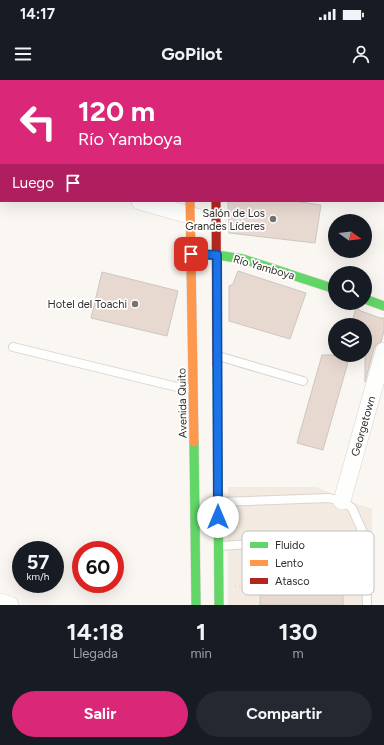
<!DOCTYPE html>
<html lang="es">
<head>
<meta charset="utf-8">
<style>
  :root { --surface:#171b24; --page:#242831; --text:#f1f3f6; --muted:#9ea1a6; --accent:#db2777 }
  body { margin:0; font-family:Figtree,sans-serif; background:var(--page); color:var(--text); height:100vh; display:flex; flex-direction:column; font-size:15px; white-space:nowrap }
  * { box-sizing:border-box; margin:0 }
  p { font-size:13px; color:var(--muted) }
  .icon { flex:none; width:22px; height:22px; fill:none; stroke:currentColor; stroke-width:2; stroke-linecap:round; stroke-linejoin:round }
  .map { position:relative; height:525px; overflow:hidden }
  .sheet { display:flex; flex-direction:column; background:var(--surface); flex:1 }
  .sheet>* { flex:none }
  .guide { position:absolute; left:0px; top:0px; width:384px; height:122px; box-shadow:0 4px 16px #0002; background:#db2777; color:#fff; overflow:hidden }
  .needle { width:26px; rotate:105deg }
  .tools { position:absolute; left:328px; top:134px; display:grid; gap:8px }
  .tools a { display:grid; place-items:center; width:44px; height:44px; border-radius:50%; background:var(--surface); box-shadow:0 4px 16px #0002; font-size:20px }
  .speed { position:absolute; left:12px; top:461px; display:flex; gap:8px; font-size:20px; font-weight:700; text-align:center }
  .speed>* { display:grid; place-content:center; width:52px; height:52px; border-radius:50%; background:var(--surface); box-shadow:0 4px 16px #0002; line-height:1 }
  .speed small { font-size:10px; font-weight:400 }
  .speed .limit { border:6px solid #d22; background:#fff; color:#111 }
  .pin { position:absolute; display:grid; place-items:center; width:34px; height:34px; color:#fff; margin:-17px; border-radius:8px; box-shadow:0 2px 6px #0006 }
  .me { position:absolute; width:44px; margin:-22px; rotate:0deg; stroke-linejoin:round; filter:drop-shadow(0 0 3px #0008) }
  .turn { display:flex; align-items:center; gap:14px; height:84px; padding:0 12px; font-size:18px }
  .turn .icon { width:52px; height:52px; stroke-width:2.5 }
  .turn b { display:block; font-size:28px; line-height:34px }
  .then { display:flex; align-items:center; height:38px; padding:0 12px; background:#0003; gap:8px; font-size:15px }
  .eta { display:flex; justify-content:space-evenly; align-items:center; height:68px; text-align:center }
  .eta b { font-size:24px; font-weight:700; line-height:28px }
  .action { display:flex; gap:8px; margin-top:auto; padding:8px 12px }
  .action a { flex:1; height:46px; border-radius:24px; background:var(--accent); color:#fff; font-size:16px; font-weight:700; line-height:46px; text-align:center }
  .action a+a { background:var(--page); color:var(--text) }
  .status { display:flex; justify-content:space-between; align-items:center; height:28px; padding:0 20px; background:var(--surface); direction:ltr }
  .status svg { height:11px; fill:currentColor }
  header { display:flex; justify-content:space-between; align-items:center; height:52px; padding:0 12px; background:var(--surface); font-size:18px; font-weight:700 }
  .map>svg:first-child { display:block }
  .built { fill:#f3ebe1 }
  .building { fill:#e8d9d0; stroke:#cac7c4 }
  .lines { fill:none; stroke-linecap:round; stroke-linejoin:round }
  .lane-casing { stroke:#d7d4d2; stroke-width:10 }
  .street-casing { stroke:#d7d4d2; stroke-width:18 }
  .fast-casing { stroke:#d7d4d2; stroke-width:10 }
  .slow-casing { stroke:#d7d4d2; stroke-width:10 }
  .jam-casing { stroke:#d7d4d2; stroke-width:10 }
  .path { stroke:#e1e0de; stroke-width:2.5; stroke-dasharray:1 3; stroke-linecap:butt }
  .lane { stroke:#fefefd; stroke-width:8 }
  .street { stroke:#fefefd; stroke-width:17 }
  .fast { stroke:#63d668; stroke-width:9 }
  .slow { stroke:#ff974d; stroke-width:9 }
  .jam { stroke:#b3261e; stroke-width:9 }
  .route-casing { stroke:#114b97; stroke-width:10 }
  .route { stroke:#1a73e8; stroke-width:7 }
  .poi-dot { fill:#76736f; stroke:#fff; stroke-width:1.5 }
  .labels { text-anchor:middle; stroke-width:3.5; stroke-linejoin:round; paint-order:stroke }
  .poi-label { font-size:11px; fill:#2f2c29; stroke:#fff; text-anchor:end }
  .street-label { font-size:11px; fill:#2f2c29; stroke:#fff }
  .key { fill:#fff; stroke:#c1c0bf; stroke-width:1 }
  .key-label { font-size:11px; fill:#2f2c29 }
</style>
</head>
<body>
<div class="status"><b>14:17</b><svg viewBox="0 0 49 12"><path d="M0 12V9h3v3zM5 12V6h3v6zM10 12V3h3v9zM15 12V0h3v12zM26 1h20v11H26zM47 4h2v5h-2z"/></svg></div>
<header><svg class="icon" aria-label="menu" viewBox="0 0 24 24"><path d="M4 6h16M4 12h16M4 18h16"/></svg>GoPilot<svg class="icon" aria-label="person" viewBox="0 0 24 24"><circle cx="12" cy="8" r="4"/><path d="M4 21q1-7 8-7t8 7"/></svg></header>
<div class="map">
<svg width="384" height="525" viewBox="0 0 384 525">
  <rect width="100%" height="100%" fill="#faf6f2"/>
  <path class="built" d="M228,407H317L346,420L372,429V525H228Z"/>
  <g class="building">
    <path d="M228,121H294L321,125L315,163L229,153Z"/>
    <path d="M238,191L306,213L290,259L229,241V206L233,204Z"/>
    <path d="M102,192L178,211L167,256L91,238Z"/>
    <path d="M356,228L361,231L380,238H384V251L381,262L377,264L374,268L365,302V245H351Z"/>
    <path d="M322,275H350L323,370L297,363Z"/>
    <path d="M313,466H333L332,509L343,510V525H260L261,469Z"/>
  </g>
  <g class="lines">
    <g class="lane-casing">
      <g id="lane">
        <path d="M13,267L177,307L193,309"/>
        <path d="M218,276L303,301"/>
        <path d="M219,422L329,418L342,421L352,428L365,457L367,525"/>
        <path d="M220,466L365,457"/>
      </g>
    </g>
    <g class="street-casing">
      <g id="street">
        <path d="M59,0V1"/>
        <path d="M351,1V0"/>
        <path d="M0,77H1"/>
        <path d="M383,111L384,112"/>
        <path d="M140,121L217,143"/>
        <path d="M342,421L384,271"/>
        <path d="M0,522L10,525"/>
      </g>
    </g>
    <g class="fast-casing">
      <g id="fast">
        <path d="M192,0V1"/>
        <path d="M216,0V1"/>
        <path d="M191,174L217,175L243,179L335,209"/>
        <path d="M365,219L384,226"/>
        <path d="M217,285L219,525"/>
        <path d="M194,362L196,525"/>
      </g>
    </g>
    <g class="slow-casing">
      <path id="slow" d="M190,121L194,362"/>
    </g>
    <g class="jam-casing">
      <path id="jam" d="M216,121L217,285"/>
    </g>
    <path class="path" d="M235,506L255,507"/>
    <use href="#lane" class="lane"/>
    <use href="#street" class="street"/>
    <use href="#fast" class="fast"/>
    <use href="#slow" class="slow"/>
    <use href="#jam" class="jam"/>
  </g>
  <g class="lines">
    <g class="route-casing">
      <path id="route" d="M191,174L217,175L218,437"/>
    </g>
    <use href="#route" class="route"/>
  </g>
  <g class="poi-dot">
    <circle cx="273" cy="139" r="4"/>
    <circle cx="135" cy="224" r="4"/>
  </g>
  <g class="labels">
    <g class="poi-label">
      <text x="265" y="137">Salón de Los<tspan x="265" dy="13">Grandes Líderes</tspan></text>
      <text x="127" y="228">Hotel del Toachi</text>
    </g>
    <g class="street-label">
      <text transform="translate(264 187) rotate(16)" y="4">Río Yamboya</text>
      <text transform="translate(182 323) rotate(-91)" y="4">Avenida Quito</text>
      <text transform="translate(363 346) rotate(-74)" y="4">Georgetown</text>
    </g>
  </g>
  <rect x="242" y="451" width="132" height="64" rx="6" class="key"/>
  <rect x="250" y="462" width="18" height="6" fill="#63d668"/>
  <rect x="250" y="480" width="18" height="6" fill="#ff974d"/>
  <rect x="250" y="498" width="18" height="6" fill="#b3261e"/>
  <g class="key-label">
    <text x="275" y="469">Fluido</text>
    <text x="275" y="487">Lento</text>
    <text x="275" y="505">Atasco</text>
  </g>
</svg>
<div class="tools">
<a><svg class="needle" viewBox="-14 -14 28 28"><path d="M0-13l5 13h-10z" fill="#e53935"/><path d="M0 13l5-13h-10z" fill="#9ea1a6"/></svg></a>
<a><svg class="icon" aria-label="search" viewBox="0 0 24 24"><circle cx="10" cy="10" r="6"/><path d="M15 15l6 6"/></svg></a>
<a><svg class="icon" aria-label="layers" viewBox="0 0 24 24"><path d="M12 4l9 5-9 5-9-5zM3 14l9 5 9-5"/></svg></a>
</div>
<div class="speed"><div>57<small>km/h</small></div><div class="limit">60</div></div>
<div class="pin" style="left:191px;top:174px;background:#d93025"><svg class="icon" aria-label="arrive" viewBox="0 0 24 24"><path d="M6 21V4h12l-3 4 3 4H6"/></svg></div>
<svg class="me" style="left:218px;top:437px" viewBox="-20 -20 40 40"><circle r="19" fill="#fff"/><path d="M0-13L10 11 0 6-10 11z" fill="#1a73e8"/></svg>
<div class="guide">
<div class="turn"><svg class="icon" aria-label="left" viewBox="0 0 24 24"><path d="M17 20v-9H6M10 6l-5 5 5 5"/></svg><div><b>120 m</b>Río Yamboya</div></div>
<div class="then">Luego<svg class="icon" aria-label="arrive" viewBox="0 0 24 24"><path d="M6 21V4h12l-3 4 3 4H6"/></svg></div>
</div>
</div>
<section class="sheet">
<div class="eta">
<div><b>14:18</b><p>Llegada</p></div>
<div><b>1</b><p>min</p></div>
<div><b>130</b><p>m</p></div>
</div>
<div class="action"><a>Salir</a><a>Compartir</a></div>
</section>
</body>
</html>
